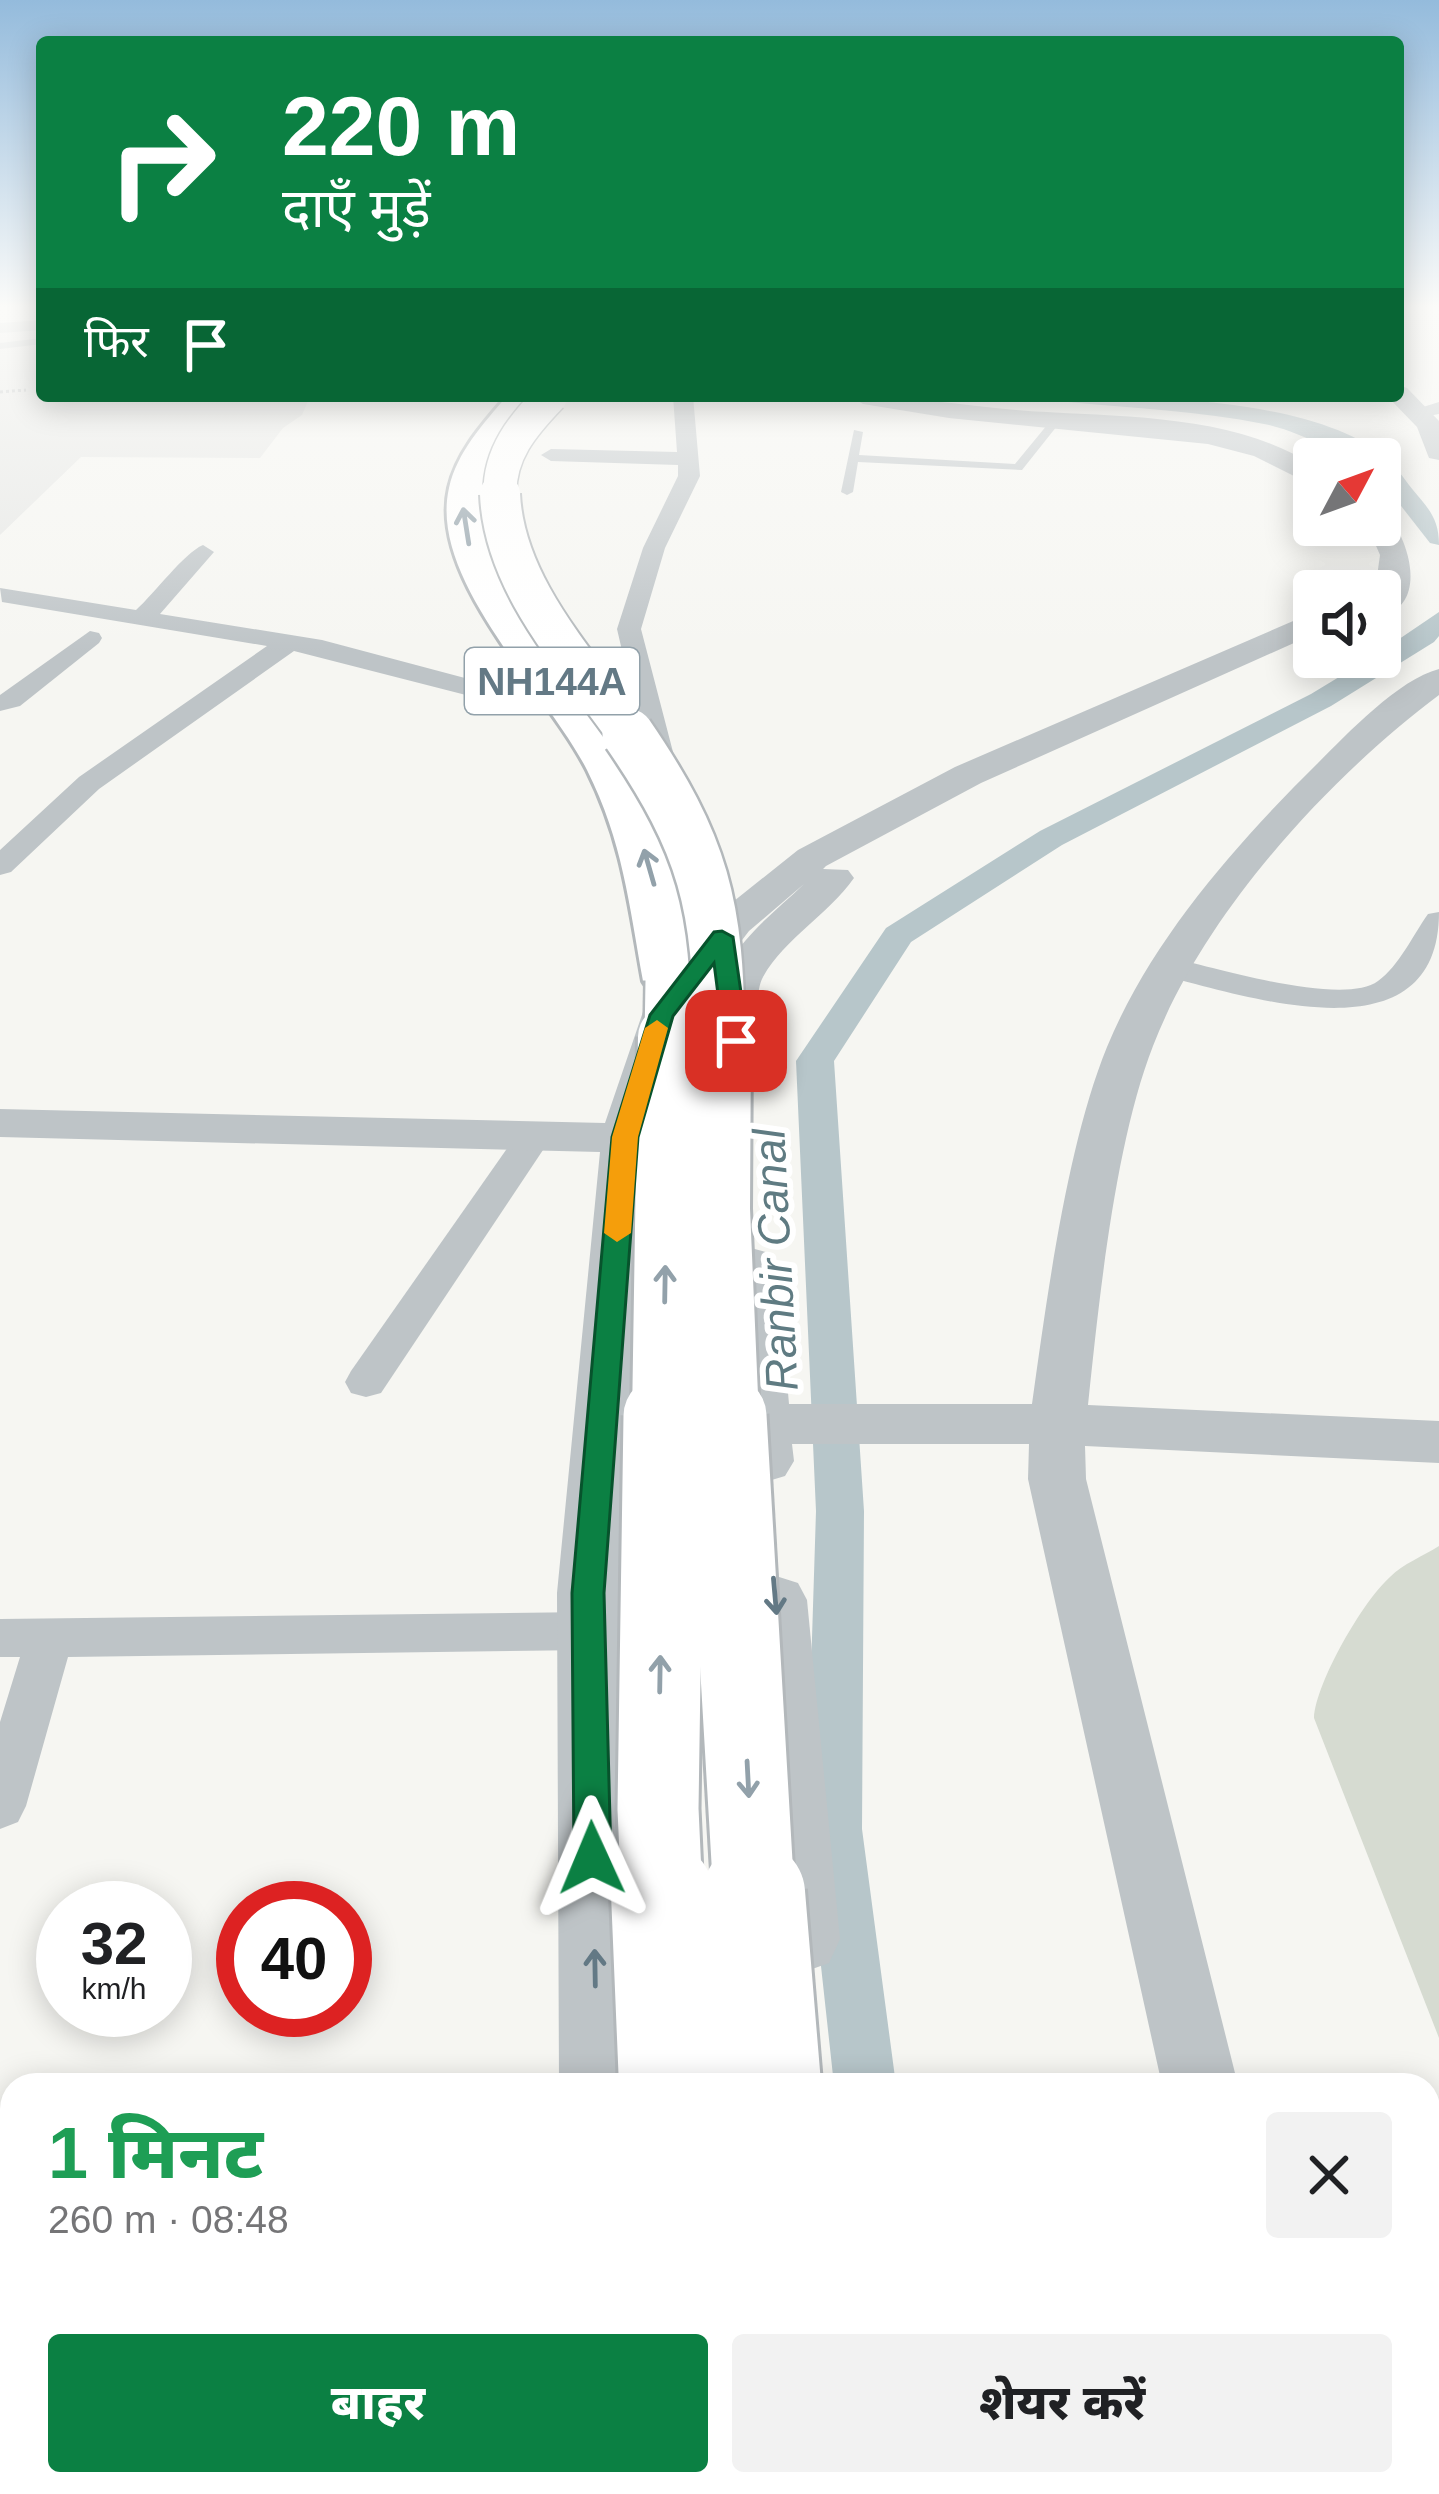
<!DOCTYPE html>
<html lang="hi">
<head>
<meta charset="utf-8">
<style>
  :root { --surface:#fff; --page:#f2f2f2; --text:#202124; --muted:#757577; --accent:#0b8043 }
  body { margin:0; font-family:Helvetica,"Noto Sans Devanagari",sans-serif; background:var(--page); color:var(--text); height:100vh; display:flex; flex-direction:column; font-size:45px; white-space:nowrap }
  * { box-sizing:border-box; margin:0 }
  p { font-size:39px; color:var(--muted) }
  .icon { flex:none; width:66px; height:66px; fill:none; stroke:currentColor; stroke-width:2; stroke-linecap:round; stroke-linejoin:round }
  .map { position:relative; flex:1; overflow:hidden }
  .details { position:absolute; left:0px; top:2073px; width:1440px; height:423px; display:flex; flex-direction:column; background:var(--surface); border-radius:36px 36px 0 0; box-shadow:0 6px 30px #0003 }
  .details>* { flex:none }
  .hud { position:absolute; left:36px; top:36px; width:1368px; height:366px; border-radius:12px; box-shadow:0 6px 30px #0003; background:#0b8043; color:#fff; overflow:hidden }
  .needle { width:78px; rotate:49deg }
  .tools { position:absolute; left:1293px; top:438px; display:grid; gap:24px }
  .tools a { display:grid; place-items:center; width:108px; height:108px; border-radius:12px; background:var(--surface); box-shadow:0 6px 30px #0003; font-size:60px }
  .speed { position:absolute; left:36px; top:1881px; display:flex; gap:24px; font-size:60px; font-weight:700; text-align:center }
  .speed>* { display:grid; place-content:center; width:156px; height:156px; border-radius:50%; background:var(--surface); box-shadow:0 6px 30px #0003; line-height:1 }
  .speed small { font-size:30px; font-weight:400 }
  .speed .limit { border:18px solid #d22; background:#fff; color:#111 }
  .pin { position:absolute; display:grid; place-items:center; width:102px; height:102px; color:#fff; margin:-51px; border-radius:24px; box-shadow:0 6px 18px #0006 }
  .me { position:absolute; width:132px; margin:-66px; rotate:359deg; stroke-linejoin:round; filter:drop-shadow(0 0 9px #0008) }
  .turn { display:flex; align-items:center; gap:42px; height:252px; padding:0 48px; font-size:54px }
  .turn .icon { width:156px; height:156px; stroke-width:2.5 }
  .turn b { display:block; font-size:84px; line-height:102px }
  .then { display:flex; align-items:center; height:114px; padding:0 48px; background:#0003; gap:24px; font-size:45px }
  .round { display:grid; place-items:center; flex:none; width:126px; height:126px; border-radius:12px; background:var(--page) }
  .overview { display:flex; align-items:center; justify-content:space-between; height:204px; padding:0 48px }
  h1 { font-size:72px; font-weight:800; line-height:90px; color:#1e9e55 }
  .cta { display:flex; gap:24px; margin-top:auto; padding:24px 48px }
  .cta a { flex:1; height:138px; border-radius:12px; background:var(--accent); color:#fff; font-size:48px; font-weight:800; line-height:138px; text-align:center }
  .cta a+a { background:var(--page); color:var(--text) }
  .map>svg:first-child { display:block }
  .built { fill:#e6e7e5 }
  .green { fill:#d6dbd1 }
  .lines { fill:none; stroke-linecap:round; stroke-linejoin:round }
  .canal { fill:#b7c6ca; fill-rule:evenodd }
  .trunk-casing { stroke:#b3b8bb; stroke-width:6 }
  .path { stroke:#b8bcbe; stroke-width:3; stroke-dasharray:3 3; stroke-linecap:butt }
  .service { fill:#bec4c7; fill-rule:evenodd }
  .minor { fill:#bec4c7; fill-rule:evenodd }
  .tertiary { fill:#bec4c7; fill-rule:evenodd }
  .trunk { fill:#fff; fill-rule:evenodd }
  .trunk-bridge-far5-casing { stroke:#b3b8bb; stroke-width:36; stroke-linecap:butt }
  .trunk-bridge-far4-casing { stroke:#b3b8bb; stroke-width:44; stroke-linecap:butt }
  .trunk-bridge-far3-casing { stroke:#b3b8bb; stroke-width:56; stroke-linecap:butt }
  .trunk-bridge-far2-casing { stroke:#b3b8bb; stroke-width:70; stroke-linecap:butt }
  .trunk-bridge-far1-casing { stroke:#b3b8bb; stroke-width:87; stroke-linecap:butt }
  .trunk-bridge-casing { stroke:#b3b8bb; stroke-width:108; stroke-linecap:butt }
  .trunk-bridge-far5 { stroke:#fff; stroke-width:33 }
  .trunk-bridge-far4 { stroke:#fff; stroke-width:40 }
  .trunk-bridge-far3 { stroke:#fff; stroke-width:51 }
  .trunk-bridge-far2 { stroke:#fff; stroke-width:64 }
  .trunk-bridge-far1 { stroke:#fff; stroke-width:81 }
  .trunk-bridge { stroke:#fff; stroke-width:102 }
  .oneway { stroke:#92a1aa }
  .oneway2 { stroke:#637985 }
  .route { fill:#0b8043; stroke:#07532c; stroke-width:3 }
  .slow { fill:#f59e0b }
  .labels { text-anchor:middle; stroke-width:12; stroke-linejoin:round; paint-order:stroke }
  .shield { fill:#fff; stroke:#92a1aa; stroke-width:3 }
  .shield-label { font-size:39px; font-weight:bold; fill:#637985 }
  .water-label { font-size:45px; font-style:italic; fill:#5f7b82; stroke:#fff }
</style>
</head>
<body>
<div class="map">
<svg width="1439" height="2494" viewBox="0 0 1439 2494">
  <rect width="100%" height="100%" fill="#f6f6f2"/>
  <path class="built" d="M42,329V396H310L302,415L283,428L260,458L81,457L0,535V332Z"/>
  <path class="green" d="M1439,1546V2038L1314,1718C1316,1682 1363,1601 1390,1577C1403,1564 1423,1556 1439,1546Z"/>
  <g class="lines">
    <g class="canal">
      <path d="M1058,396C1147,396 1322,398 1389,461C1398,469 1405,480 1413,490C1429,509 1439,519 1439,545L1430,543L1380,479V459C1341,459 1304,432 1264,424C1200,411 1133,408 1068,402Z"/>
      <path d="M1439,612V636L1434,642L1331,706L1062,845L911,942L834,1061L864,1511L862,1829L896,2085H834L806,1829L816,1511L796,1061L886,928L1040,831L1311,694L1372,657H1380V652Z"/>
      <path d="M918,2484H990L995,2494H921Z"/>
    </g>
    <g class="trunk-casing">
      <g id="trunk">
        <path d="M507,396H540C519,426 490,452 485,490C472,580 592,692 634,770C673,841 682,904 699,981L691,993L671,998L651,993L643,981C629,904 623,842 587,770C547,691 428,580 449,488C457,452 483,424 507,396Z"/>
        <path d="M659,2484H882L884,2494H661Z"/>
      </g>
    </g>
    <path class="path" d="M0,392L26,390"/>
    <g class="service">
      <path d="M42,338V344L0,349V343Z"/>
      <path d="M1052,419L1061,421L1022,470L858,462L853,492L847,495L841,492L854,430L863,432L859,455L1015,464Z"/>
    </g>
    <g class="minor">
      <path d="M42,320V330L0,333V323Z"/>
      <path d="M673,396H693L700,476L665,548L641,629L679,775L665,783L651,775L617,629L643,548L678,476V465L551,461L541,455L551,449L677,452Z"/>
      <path d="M1439,402V414L1417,418L1407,412Z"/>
      <path d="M203,545L214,552L160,614L322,640L514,691L518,697L505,705L294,651L99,789L11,872L0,875V850L79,777L267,646L2,602L0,588L136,610C155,593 184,553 203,545Z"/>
      <path d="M90,631L99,633L102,638L99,643L20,706L0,711V695Z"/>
      <path d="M1439,912C1439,1063 1246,996 1157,974L1153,967L1169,957C1212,967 1343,1007 1378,981C1399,966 1413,935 1428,914Z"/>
      <path d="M533,1127L546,1130L551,1138L381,1393L366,1397L351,1393L345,1382L351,1371L520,1130Z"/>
      <path d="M589,1612L606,1617L613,1631L606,1645L589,1650L68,1657L26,1806L18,1822L0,1829V1722L20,1657H0V1619Z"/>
    </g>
    <g class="tertiary">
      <path d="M1398,385L1407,388L1439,421V460L1429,458L1417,427L1387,396H1398Z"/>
      <path d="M850,396C906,396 961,405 1016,410C1113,418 1230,411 1314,466V486L1254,456L1208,444L949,418L863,404Z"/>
      <path d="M1380,514L1390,517C1410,545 1428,605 1380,617V591H1375L1380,555L1367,525H1380Z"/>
      <path d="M1314,612V634L981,783L826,866L823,869L848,870L854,878C828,915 785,938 763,977C751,1000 767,1030 752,1052L736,1055L720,1052C712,1039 714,1029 714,1015C717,954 763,923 804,884L749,931L683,1017L652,1124L676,1129L683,1139L676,1149L648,1153L619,1593L635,2085H559L557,1593L600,1152L0,1137V1109L605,1123L645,1006L719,913L798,850L955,767Z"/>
      <path d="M1439,669V695C1327,779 1204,914 1153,1046C1115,1143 1099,1300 1088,1405L1439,1421V1463L1085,1446L1086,1479L1238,2085H1162L1028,1479L1029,1444H792L794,1461L785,1476L765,1482L745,1476L736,1461L725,1265L733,1253L751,1248L769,1253L777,1265L789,1404H1032C1047,1297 1067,1145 1107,1047C1151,940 1236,844 1318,763C1347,734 1399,679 1439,669Z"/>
      <path d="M776,1576L798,1583L807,1600L840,1939L829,1963L804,1972L779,1963L768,1939L745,1600L754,1583Z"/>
      <path d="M564,2484H652L653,2494H565Z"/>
      <path d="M1266,2484H1354L1358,2494H1270Z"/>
    </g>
    <use href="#trunk" class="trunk"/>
    <g class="trunk-bridge-far5-casing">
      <path id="trunk-bridge-far5" d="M500,497C498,454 523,425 551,396"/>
    </g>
    <g class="trunk-bridge-far4-casing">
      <path id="trunk-bridge-far4" d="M500,494C504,588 580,664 630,737"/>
    </g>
    <g class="trunk-bridge-far3-casing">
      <g id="trunk-bridge-far3">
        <path d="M628,734C704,845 719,906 719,1040"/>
        <path d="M670,1040L671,981"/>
      </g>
    </g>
    <g class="trunk-bridge-far2-casing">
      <g id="trunk-bridge-far2">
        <path d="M719,1037L718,1209L727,1419"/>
        <path d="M664,1419L670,1037"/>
      </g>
    </g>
    <g class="trunk-bridge-far1-casing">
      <g id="trunk-bridge-far1">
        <path d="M726,1416L754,1896"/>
        <path d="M662,1896L658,1809L664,1416"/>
      </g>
    </g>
    <g class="trunk-bridge-casing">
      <g id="trunk-bridge">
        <path d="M662,1893L670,2085"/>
        <path d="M754,1893L770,2085"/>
      </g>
    </g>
    <use href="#trunk-bridge-far5" class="trunk-bridge-far5"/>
    <use href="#trunk-bridge-far4" class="trunk-bridge-far4"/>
    <use href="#trunk-bridge-far3" class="trunk-bridge-far3"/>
    <use href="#trunk-bridge-far2" class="trunk-bridge-far2"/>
    <use href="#trunk-bridge-far1" class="trunk-bridge-far1"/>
    <use href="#trunk-bridge" class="trunk-bridge"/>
  </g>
  <defs><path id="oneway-shaft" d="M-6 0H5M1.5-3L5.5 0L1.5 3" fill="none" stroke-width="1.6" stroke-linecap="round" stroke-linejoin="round" transform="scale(3)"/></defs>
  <g class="oneway">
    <use href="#oneway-shaft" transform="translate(466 526) rotate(-99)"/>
    <use href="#oneway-shaft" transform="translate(649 867) rotate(-106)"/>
    <use href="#oneway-shaft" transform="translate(665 1284) rotate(-89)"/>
    <use href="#oneway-shaft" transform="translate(660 1674) rotate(-89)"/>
    <use href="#oneway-shaft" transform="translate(748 1779) rotate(87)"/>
  </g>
  <g class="oneway2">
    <use href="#oneway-shaft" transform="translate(775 1596) rotate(85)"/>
    <use href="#oneway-shaft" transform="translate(595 1968) rotate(-91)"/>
  </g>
  <linearGradient id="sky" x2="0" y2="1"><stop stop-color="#94bbdc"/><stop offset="0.47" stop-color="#fbfbf9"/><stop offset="1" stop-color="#fbfbf9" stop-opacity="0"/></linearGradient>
  <rect width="1439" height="653" fill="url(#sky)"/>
  <path class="route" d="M722,931L733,937L748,1041L736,1048L724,1041L714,963L673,1016L638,1137L604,1593L611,1858L606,1870L592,1875L579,1870L574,1858L572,1593L612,1137L650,1015L714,932Z"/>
  <path class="slow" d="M657,1020L668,1028L638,1137L631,1233L617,1242L604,1233L612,1137L645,1028Z"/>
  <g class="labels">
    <rect class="shield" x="465" y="648" width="174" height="66" rx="9"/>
    <g class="shield-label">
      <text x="552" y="695">NH144A</text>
    </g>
    <g class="water-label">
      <text transform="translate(775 1260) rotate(-93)" y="16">Ranbir Canal</text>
    </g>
  </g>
</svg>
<div class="tools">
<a><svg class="needle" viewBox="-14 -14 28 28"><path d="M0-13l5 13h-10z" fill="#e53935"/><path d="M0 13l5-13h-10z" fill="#757577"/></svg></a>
<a><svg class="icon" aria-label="sound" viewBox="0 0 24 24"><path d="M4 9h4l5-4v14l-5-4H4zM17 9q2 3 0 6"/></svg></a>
</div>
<div class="speed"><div>32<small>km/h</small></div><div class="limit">40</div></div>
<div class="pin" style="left:736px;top:1041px;background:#d93025"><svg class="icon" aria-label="arrive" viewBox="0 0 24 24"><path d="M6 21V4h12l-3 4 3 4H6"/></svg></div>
<svg class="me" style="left:592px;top:1858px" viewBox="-20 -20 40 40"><path d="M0-17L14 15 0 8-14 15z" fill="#0b8043" stroke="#fff" stroke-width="4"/></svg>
<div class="hud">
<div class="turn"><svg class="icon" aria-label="right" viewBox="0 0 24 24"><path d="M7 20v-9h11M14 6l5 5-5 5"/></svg><div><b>220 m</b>दाएँ मुड़ें</div></div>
<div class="then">फिर<svg class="icon" aria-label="arrive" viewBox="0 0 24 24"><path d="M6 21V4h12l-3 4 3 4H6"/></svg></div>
</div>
<section class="details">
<div class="overview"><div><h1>1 मिनट</h1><p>260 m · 08:48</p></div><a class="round"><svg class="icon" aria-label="close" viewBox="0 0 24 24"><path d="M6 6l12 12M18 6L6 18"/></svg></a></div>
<div class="cta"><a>बाहर</a><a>शेयर करें</a></div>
</section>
</div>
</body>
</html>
